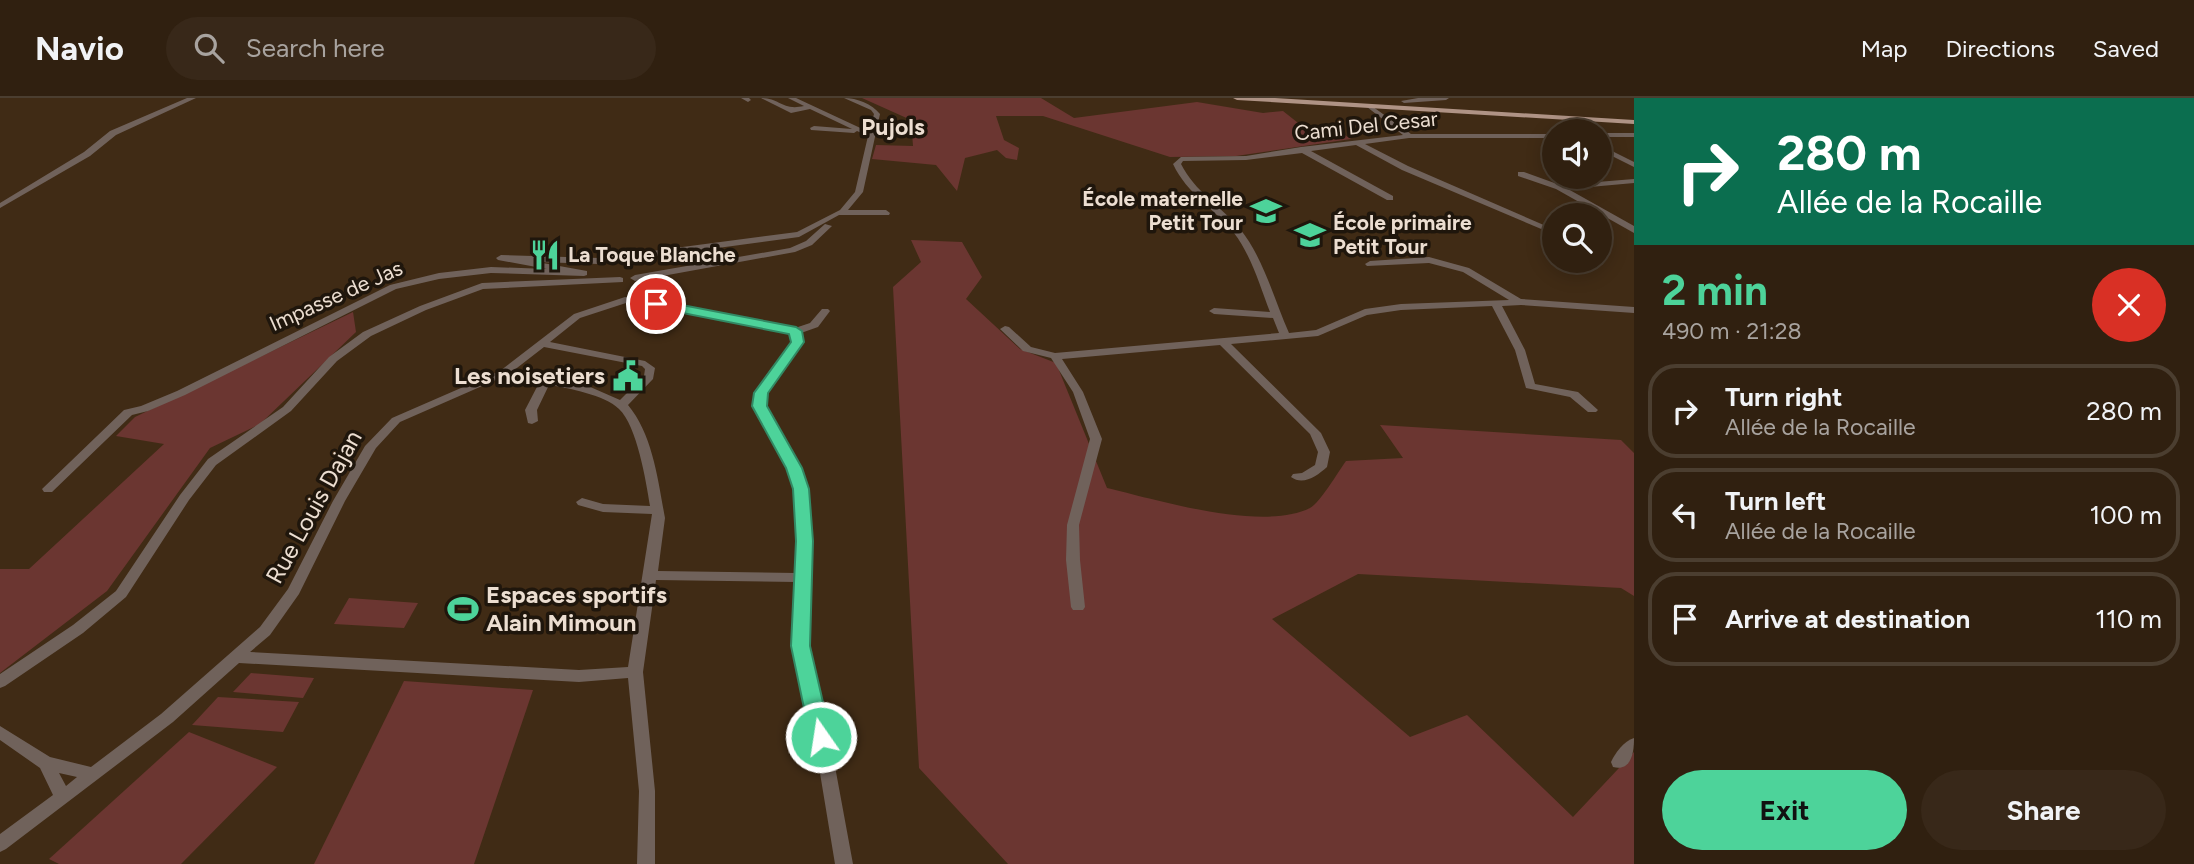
<!DOCTYPE html>
<html lang="en">
<head>
<meta charset="utf-8">
<style>
  :root { --surface:#302010; --page:#382819; --text:#f1f3f6; --muted:#a8a39f; --line:#4b3e30; --accent:#4dd39a }
  body { margin:0; font-family:Figtree,sans-serif; background:var(--page); color:var(--text); height:100vh; display:flex; flex-direction:column; font-size:26px; white-space:nowrap }
  * { box-sizing:border-box; margin:0 }
  p { font-size:23px; color:var(--muted) }
  .icon { flex:none; width:38px; height:38px; fill:none; stroke:currentColor; stroke-width:2; stroke-linecap:round; stroke-linejoin:round }
  .map { position:relative; flex:1; overflow:hidden }
  .sheet { display:flex; flex-direction:column; background:var(--surface); width:560px }
  .sheet>* { flex:none }
  .banner { background:#0b6e4f; color:#fff; overflow:hidden }
  .fabs { position:absolute; left:1542px; top:21px; display:grid; gap:14px }
  .fabs a { display:grid; place-items:center; width:70px; height:70px; border-radius:50%; background:var(--surface); box-shadow:0 4px 18px #0003,0 0 0 2px var(--line); font-size:35px }
  .pin { position:absolute; display:grid; place-items:center; width:60px; height:60px; color:#fff; margin:-30px; border:4px solid #fff; border-radius:50%; box-shadow:0 2px 7px #0007 }
  .me { position:absolute; width:77px; margin:-38px; rotate:347deg; stroke-linejoin:round; filter:drop-shadow(0 0 5px #0008) }
  .turn { display:flex; align-items:center; gap:24px; height:147px; padding:0 28px; font-size:32px }
  .turn .icon { width:91px; height:91px; stroke-width:2.5 }
  .turn b { display:block; font-size:49px; line-height:60px }
  .round { display:grid; place-items:center; flex:none; width:74px; height:74px; border-radius:37px; background:var(--page) }
  .overview { display:flex; align-items:center; justify-content:space-between; height:119px; padding:0 28px }
  h1 { font-size:42px; font-weight:700; line-height:52px; color:var(--accent) }
  .primary-button { display:flex; gap:14px; margin-top:auto; padding:14px 28px }
  .primary-button a { flex:1; height:80px; border-radius:42px; background:var(--accent); color:#111; font-size:28px; font-weight:700; line-height:80px; text-align:center }
  .primary-button a+a { background:var(--page); color:var(--text) }
  ul { padding:0; list-style:none }
  li { display:flex; align-items:center; gap:21px; height:94px; margin:0 14px 10px; padding:0 14px; border:4px solid var(--line); border-radius:28px }
  li div { flex:1 }
  li b { display:block; font-size:26px }
  li em { font-style:normal }
  header { display:flex; align-items:center; gap:42px; box-sizing:border-box; height:98px; padding:0 35px; background:var(--surface); border-bottom:2px solid var(--line) }
  header strong { font-size:33px }
  nav { display:flex; gap:38px; margin-inline-start:auto; font-size:24px }
  .search { width:490px; height:63px; background:var(--page); display:flex; align-items:center; gap:18px; box-sizing:border-box; padding:0 24px; border-radius:38px; color:var(--muted); font-size:26px }
  main { display:flex; flex:1; min-height:0 }
  .map>svg:first-child { display:block }
  .green { fill:#6b3631 }
  .lines { fill:none; stroke-linecap:round; stroke-linejoin:round }
  .minor { fill:#70625b; fill-rule:evenodd }
  .major { fill:#af9385; fill-rule:evenodd }
  .route { fill:#4dd39a; stroke:#328964; stroke-width:2 }
  .labels { text-anchor:middle; stroke-width:7; stroke-linejoin:round; paint-order:stroke }
  .far-street-label { font-size:21px; fill:#ecded1; stroke:#1f160c }
  .far-poi-label { font-size:21px; font-weight:bold; fill:#ecded1; stroke:#1f160c; text-anchor:start }
  .far-quarter-label { font-size:23px; font-weight:bold; fill:#ecded1; stroke:#1f160c }
  .poi-label { font-size:24px; font-weight:bold; fill:#ecded1; stroke:#1f160c; text-anchor:end }
  .street-label { font-size:24px; fill:#ecded1; stroke:#1f160c }
</style>
</head>
<body>
<header>
<strong>Navio</strong>
<div class="search"><svg class="icon" aria-label="search" viewBox="0 0 24 24"><circle cx="10" cy="10" r="6"/><path d="M15 15l6 6"/></svg>Search here</div>
<nav><a>Map</a><a>Directions</a><a>Saved</a></nav>
</header>
<main>
<div class="map">
<svg width="1634" height="766" viewBox="0 0 1634 766">
  <rect width="100%" height="100%" fill="#402b15"/>
  <g class="green">
    <path d="M862,0H1041L1074,20L1197,4L1263,15L1283,13L1307,32L1336,31L1351,41L1236,58L1170,59L1043,18H996L1004,42L1019,50L1017,62L1006,60L997,52L965,60L957,93L936,67L872,61L876,47L913,48L911,22Z"/>
    <path d="M911,142L962,144L982,179L966,201L1020,251L1056,265L1107,390C1158,402 1262,434 1310,410C1320,405 1338,374 1346,363L1403,360L1380,327L1621,342L1634,355V498L1621,490L1358,476L1272,521L1410,639L1467,617L1573,719L1634,654V766H1008L919,670L893,189L921,164Z"/>
    <path d="M353,214L356,234L260,326L210,350L107,493L0,575V471H29L164,346L116,338L135,319Z"/>
    <path d="M349,500L418,505L404,530L334,526Z"/>
    <path d="M251,575L314,580L303,600L233,594Z"/>
    <path d="M404,583L533,592L474,766H314Z"/>
    <path d="M218,599L299,604L283,634L192,627Z"/>
    <path d="M189,634L277,669L181,766H59L49,761Z"/>
  </g>
  <g class="lines">
    <g class="minor">
      <path d="M187,0H196L116,37L90,58L0,110V105L84,54L110,33Z"/>
      <path d="M741,0H749L751,2L748,4Z"/>
      <path d="M761,0C780,0 782,13 804,8L788,0H796L869,34L874,16L871,12L844,0C857,0 872,6 880,16L863,94L848,112H886L890,115L889,117H839L799,139L599,166L537,164L587,173V177L584,178L491,175L439,181L396,191L185,297L148,313L132,317L52,394H44L42,391L124,312L141,308L177,293L390,187L439,175L491,169L547,171L498,162L496,160L501,157L599,160L797,134L840,112L855,94L868,38L857,33L854,35L811,32L810,30L814,28L852,31L810,11L791,15Z"/>
      <path d="M1418,0H1449L1446,2L1404,5L1401,3Z"/>
      <path d="M1369,6L1411,36H1554V40H1409L1365,46L1408,68L1553,131L1546,133L1402,72L1356,47L1311,53L1393,98V102H1387L1302,55L1246,62L1183,63L1181,66C1195,94 1220,107 1240,131C1263,159 1274,201 1289,235L1316,232L1365,211L1401,206L1509,202L1463,174L1429,165L1367,168L1365,166L1370,163L1429,159L1469,170L1521,201L1634,209V215L1521,207L1502,208L1525,252L1535,286L1578,294L1598,312L1596,314H1588L1570,299L1526,290L1515,252L1492,208L1401,212L1367,217L1318,238L1231,246L1321,335L1330,354L1327,369C1317,378 1303,388 1291,379L1293,376L1302,375L1315,367L1318,354L1310,336L1220,247L1062,261L1083,294L1102,341L1079,427L1080,462L1085,509L1083,512H1073L1071,509L1066,462L1067,427L1090,341L1073,294L1051,260L1023,253L1000,231L1005,228L1009,229L1031,249L1055,255L1279,235L1273,220L1214,216L1209,213L1214,210L1270,214C1260,188 1251,157 1234,135C1214,110 1187,96 1173,66L1181,59L1246,58L1301,49L1403,37L1367,9L1366,8Z"/>
      <rect x="1600" y="35" width="34" height="4"/>
      <path d="M1600,47L1634,64V69L1600,52Z"/>
      <path d="M1518,74H1524L1560,87L1634,81V85L1568,91L1634,128V135L1556,91L1518,78Z"/>
      <path d="M825,126L832,128L812,147L795,154L635,183L630,180L635,177L790,150L806,143Z"/>
      <path d="M620,179L623,180V184L483,191L426,212L371,238L337,263L291,313L216,367L189,402L126,499L83,535L5,588L0,590V576L73,527L116,493L180,397L208,361L283,309L329,259L363,234L420,208L482,185Z"/>
      <path d="M625,199L795,230L810,225L822,211H828L830,213L818,229L801,235L802,244L766,295V308L800,370L807,391L811,443L808,548L834,663L853,766H835L818,663L794,548L796,484L656,482L643,574L655,693V766H637L639,693L628,580L579,584L239,565L173,624L6,751L0,754V736L53,697L40,670L0,642V628L50,659L91,669L161,616L260,529L288,491L333,403L365,348L392,320L500,273L574,216ZM626,205L791,235L792,244C783,256 758,285 755,297C751,315 779,351 787,369C802,401 797,441 796,475L658,473L665,420C658,383 653,337 628,307L653,281L655,270L645,263L550,244L580,220ZM544,249L642,268L645,271L644,278L620,302L588,288L513,273ZM505,278L539,285L525,312L528,325L532,326L538,323L537,312L549,287C568,290 605,297 619,311C637,328 646,383 650,408L603,406L582,400L576,404L578,407L603,414L652,416L628,569L579,572L250,554L270,537L299,496L345,403L376,350L400,324ZM59,675L77,679L66,688Z"/>
      <path d="M1634,640C1634,653 1632,674 1613,669L1611,664C1615,655 1624,643 1634,640Z"/>
    </g>
    <path class="major" d="M1233,0H1275L1634,22V26L1237,2Z"/>
  </g>
  <path class="route" d="M656,202L796,229L802,233L804,244L768,295L767,308L802,370L809,391L813,443L810,548L831,639L828,645H813L810,639L791,548L796,443L793,391L786,370L752,308L754,295L791,244L789,236L652,209V203Z"/>
  <defs>
    <g id="school-bare" transform="scale(2.415)"><path d="M0-5L7-2L0 1L-7-2ZM-4 1L0 2.5L4 1V4Q0 6-4 4Z" fill="#4dd39a" stroke="#1f160c" stroke-width="2.5" paint-order="stroke"/></g>
    <g id="restaurant-bare" transform="scale(2.415)"><path d="M-5-6h1v4h1v-4h1v4h1v-4h1v5L-1.5 .5V6h-2V.5L-5-1ZM5-6V6H3V1.5H1.5Q1.5-4 5-6Z" fill="#4dd39a" stroke="#1f160c" stroke-width="2.5" paint-order="stroke"/></g>
    <g id="civic-bare" transform="scale(2.415)"><path d="M-.6-6.5H3V-4.5H.6V-3L4-1V1h2V6H-6V1h2V-1L-.6-3ZM-1.2 2.5V6h2.4V2.5Z" fill="#4dd39a" stroke="#1f160c" stroke-width="2.5" paint-order="stroke"/></g>
    <g id="stadium-bare" transform="scale(2.415)"><path d="M0-5a6.5 5 0 1 0 0 10a6.5 5 0 1 0 0-10ZM-3.5-1.8h7v3.6h-7Z" fill="#4dd39a" stroke="#1f160c" stroke-width="2.5" paint-order="stroke"/></g>
  </defs>
  <g fill-rule="evenodd">
    <use href="#school-bare" x="1266" y="113"/>
    <use href="#school-bare" x="1310" y="137"/>
    <use href="#restaurant-bare" x="545" y="157"/>
    <use href="#civic-bare" x="628" y="278"/>
    <use href="#stadium-bare" x="463" y="511"/>
  </g>
  <g class="labels">
    <g class="far-street-label">
      <text transform="translate(1366 28) rotate(-6)" y="7">Cami Del Cesar</text>
      <text transform="translate(336 198) rotate(-24)" y="7">Impasse de Jas</text>
    </g>
    <g class="far-poi-label">
      <text x="1243" y="108" text-anchor="end">École maternelle<tspan x="1243" dy="24">Petit Tour</tspan></text>
      <text x="1333" y="132">École primaire<tspan x="1333" dy="24">Petit Tour</tspan></text>
      <text x="568" y="164">La Toque Blanche</text>
    </g>
    <g class="far-quarter-label">
      <text x="893" y="37">Pujols</text>
    </g>
    <g class="poi-label">
      <text x="605" y="286">Les noisetiers</text>
      <text x="486" y="505" text-anchor="start">Espaces sportifs<tspan x="486" dy="28">Alain Mimoun</tspan></text>
    </g>
    <g class="street-label">
      <text transform="translate(314 409) rotate(-61)" y="8">Rue Louis Dajan</text>
    </g>
  </g>
</svg>
<div class="fabs">
<a><svg class="icon" aria-label="sound" viewBox="0 0 24 24"><path d="M4 9h4l5-4v14l-5-4H4zM17 9q2 3 0 6"/></svg></a>
<a><svg class="icon" aria-label="search" viewBox="0 0 24 24"><circle cx="10" cy="10" r="6"/><path d="M15 15l6 6"/></svg></a>
</div>
<div class="pin" style="left:656px;top:206px;background:#d93025"><svg class="icon" aria-label="arrive" viewBox="0 0 24 24"><path d="M6 21V4h12l-3 4 3 4H6"/></svg></div>
<svg class="me" style="left:821px;top:639px" viewBox="-20 -20 40 40"><circle r="17" fill="#4dd39a" stroke="#fff" stroke-width="3"/><path d="M0-11L8 9 0 5-8 9z" fill="#fff"/></svg>
</div>
<section class="sheet">
<div class="banner">
<div class="turn"><svg class="icon" aria-label="right" viewBox="0 0 24 24"><path d="M7 20v-9h11M14 6l5 5-5 5"/></svg><div><b>280 m</b>Allée de la Rocaille</div></div>
</div>
<div class="overview"><div><h1>2 min</h1><p>490 m · 21:28</p></div><a class="round" style="background:#d93025;color:#fff"><svg class="icon" aria-label="close" viewBox="0 0 24 24"><path d="M6 6l12 12M18 6L6 18"/></svg></a></div>
<ul>
<li><svg class="icon" aria-label="right" viewBox="0 0 24 24"><path d="M7 20v-9h11M14 6l5 5-5 5"/></svg><div><b>Turn right</b><p>Allée de la Rocaille</p></div><em>280 m</em></li>
<li><svg class="icon" aria-label="left" viewBox="0 0 24 24"><path d="M17 20v-9H6M10 6l-5 5 5 5"/></svg><div><b>Turn left</b><p>Allée de la Rocaille</p></div><em>100 m</em></li>
<li><svg class="icon" aria-label="arrive" viewBox="0 0 24 24"><path d="M6 21V4h12l-3 4 3 4H6"/></svg><div><b>Arrive at destination</b></div><em>110 m</em></li>
</ul>
<div class="primary-button"><a>Exit</a><a>Share</a></div>
</section>
</main>
</body>
</html>
